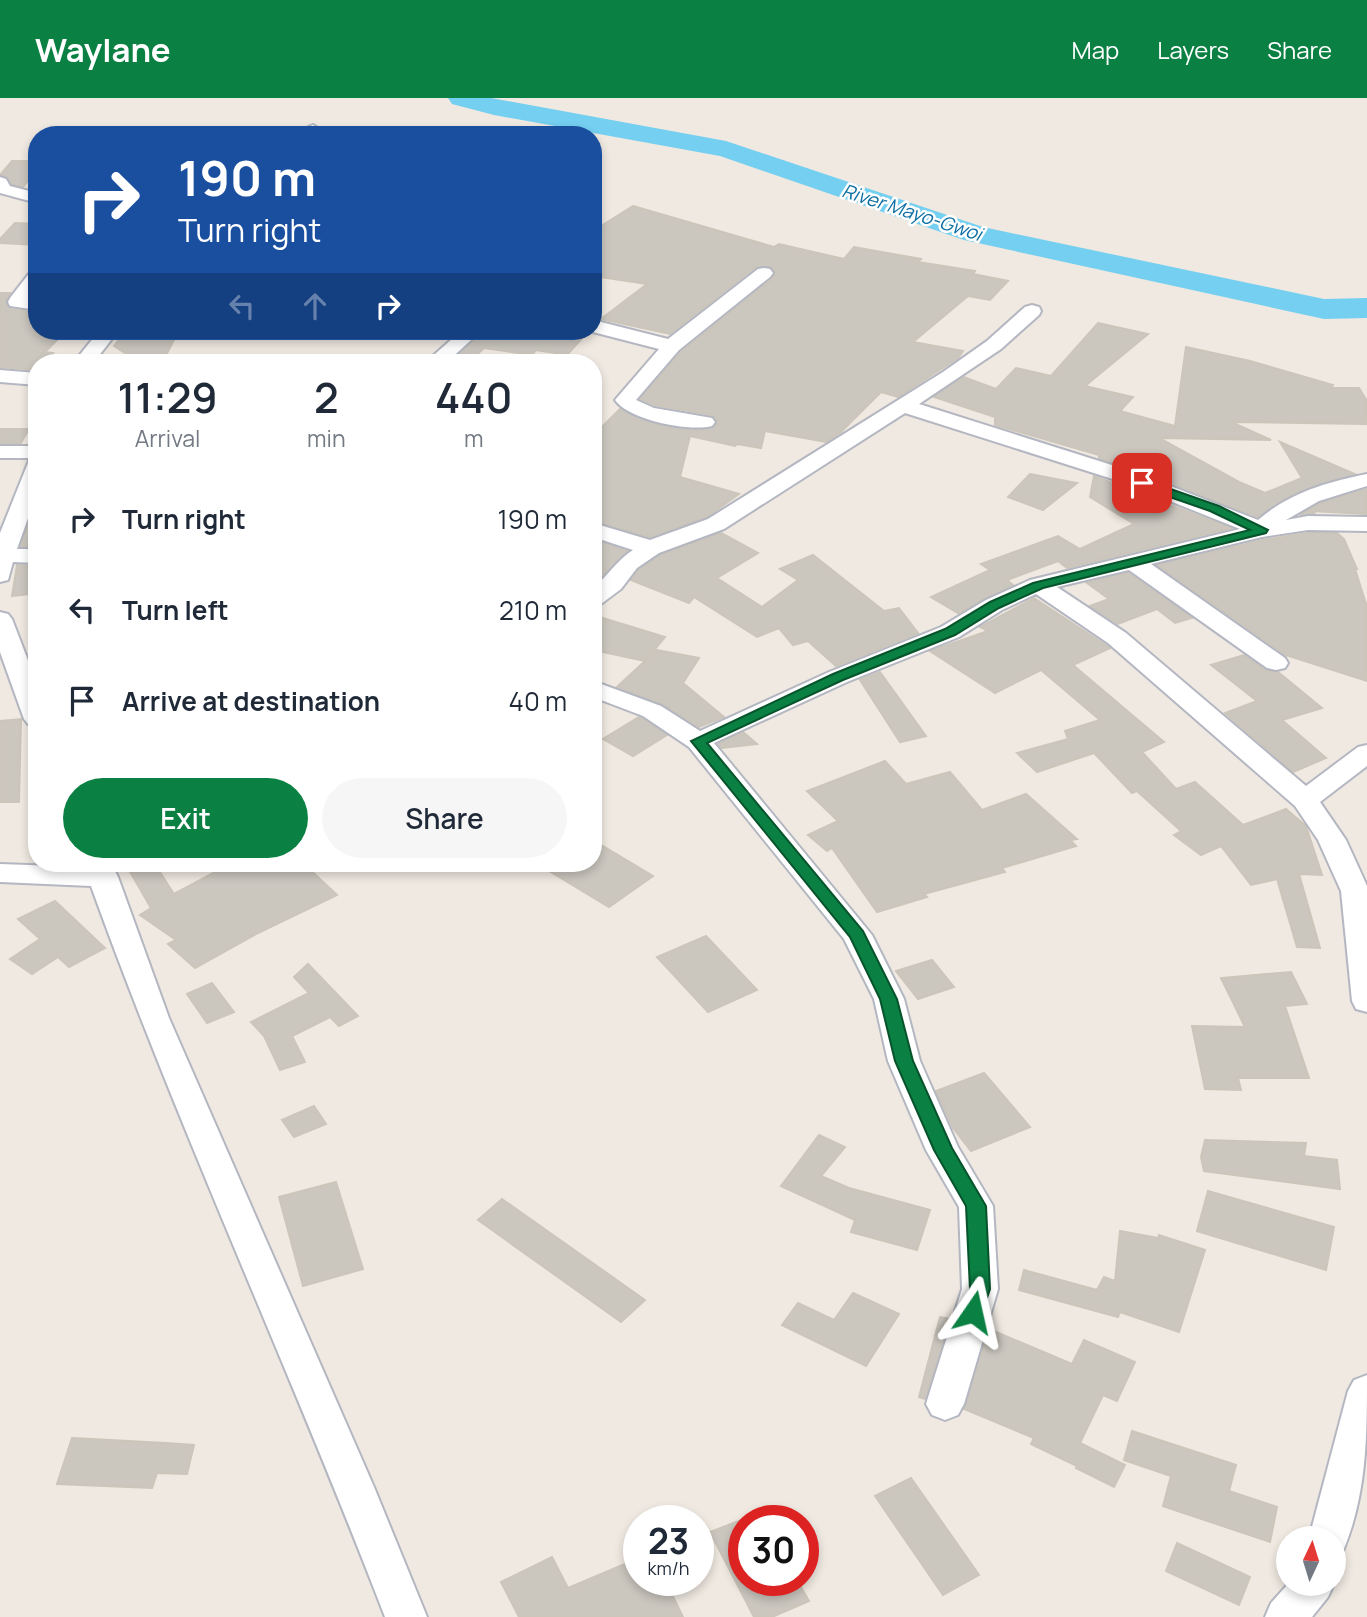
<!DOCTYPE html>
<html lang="en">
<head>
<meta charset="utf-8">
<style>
  :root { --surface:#fff; --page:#f6f6f7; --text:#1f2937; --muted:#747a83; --accent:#0b8043 }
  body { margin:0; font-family:Manrope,sans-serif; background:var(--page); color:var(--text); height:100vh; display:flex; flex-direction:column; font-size:26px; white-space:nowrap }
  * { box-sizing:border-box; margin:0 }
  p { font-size:23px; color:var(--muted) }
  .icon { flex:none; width:38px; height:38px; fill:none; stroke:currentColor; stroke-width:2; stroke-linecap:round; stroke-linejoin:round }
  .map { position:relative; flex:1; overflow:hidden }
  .sheet { position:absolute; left:28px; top:256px; width:574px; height:518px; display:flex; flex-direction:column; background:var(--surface); border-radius:28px; box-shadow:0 4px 10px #0003 }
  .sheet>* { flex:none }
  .top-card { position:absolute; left:28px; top:28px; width:574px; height:214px; border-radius:28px; box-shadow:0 4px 10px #0003; background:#1a4fa0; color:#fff; overflow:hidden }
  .needle { width:46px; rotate:4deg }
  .controls { position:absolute; left:1276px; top:1428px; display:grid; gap:14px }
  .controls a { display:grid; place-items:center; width:70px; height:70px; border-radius:50%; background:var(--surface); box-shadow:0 4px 10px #0003; font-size:35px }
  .speed { position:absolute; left:623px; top:1407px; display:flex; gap:14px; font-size:35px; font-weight:700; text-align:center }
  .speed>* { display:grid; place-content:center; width:91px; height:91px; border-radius:50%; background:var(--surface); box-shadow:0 4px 10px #0003; line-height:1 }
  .speed small { font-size:18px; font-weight:400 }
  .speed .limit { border:10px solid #d22; background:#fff; color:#111 }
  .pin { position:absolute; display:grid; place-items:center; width:60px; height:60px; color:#fff; margin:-30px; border-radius:14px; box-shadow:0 4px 10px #0006 }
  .me { position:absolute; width:77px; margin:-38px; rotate:11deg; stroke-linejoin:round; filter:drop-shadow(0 0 5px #0008) }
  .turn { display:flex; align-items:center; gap:24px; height:147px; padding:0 35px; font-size:32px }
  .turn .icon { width:91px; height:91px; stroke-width:2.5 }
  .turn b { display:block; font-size:49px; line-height:60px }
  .lanes { display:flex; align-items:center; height:66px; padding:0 35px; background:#0003; justify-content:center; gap:35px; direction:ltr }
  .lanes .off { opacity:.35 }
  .eta { display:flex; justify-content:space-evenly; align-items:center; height:119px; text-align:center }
  .eta b { font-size:42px; font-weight:600; line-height:49px }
  .button { display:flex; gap:14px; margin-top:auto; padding:14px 35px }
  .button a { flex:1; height:80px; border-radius:42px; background:var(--accent); color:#fff; font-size:28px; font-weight:600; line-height:80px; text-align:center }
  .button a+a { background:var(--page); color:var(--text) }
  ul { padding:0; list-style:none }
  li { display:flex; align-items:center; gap:21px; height:91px; padding:0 35px }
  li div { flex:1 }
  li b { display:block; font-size:26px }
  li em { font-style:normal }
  header { display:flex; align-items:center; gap:42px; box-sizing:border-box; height:98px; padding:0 35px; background:var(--accent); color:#fff }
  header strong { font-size:33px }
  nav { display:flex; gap:38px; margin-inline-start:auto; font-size:24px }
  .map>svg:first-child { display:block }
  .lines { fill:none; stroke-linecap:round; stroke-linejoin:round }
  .river { fill:#75cff0; fill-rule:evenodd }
  .building { fill:#cbc7bf; stroke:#cbc5ba; stroke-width:2 }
  .minor-casing { stroke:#b4b7c1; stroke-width:4 }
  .minor { fill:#fff; fill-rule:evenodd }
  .route { fill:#0b8043; stroke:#07532c; stroke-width:2 }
  .labels { text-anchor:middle; stroke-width:5; stroke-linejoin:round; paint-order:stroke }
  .far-water-label { font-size:19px; font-style:italic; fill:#0d6fa3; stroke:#fff }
</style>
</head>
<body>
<header>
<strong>Waylane</strong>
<nav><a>Map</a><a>Layers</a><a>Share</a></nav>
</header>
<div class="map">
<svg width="1367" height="1519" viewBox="0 0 1367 1519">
  <rect width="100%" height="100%" fill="#efe9e1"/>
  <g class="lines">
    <path class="river" d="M448,0H491L726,43L983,129L1324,201L1367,200V220L1324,221L964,142L720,58L494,17L452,6Z"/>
  </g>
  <g class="building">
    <path d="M12,63H37V71L23,89L12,86L7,79L0,77Z"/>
    <path d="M633,108L774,149L779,146L844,161L854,149L921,161L918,164L975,173L973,176L1008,183L990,202L968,198L913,244L963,253L958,260L898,299L881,294L841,334L826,344L765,333L761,350L737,346L735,348L690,338L680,379L739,396L707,419L650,439L593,423V338L620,311L660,327L689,332L714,330L718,324L712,317L655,307L640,301L681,254L772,181L776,175L770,168L756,169L670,236L601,221L647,186L593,178V133Z"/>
    <path d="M15,125L37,126V147L0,145V141Z"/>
    <path d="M0,195H10L6,203L10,211L37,215V233H66L45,254L53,255L45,264H37V272L0,269Z"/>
    <path d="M1098,225L1148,236L1085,288L1133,299L1120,313L1175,328L1186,249L1250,263L1333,287L1331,290H1359L1367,303V326L1231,324L1271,342L1159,340L1239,384L1265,395L1302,380L1280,344L1355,376L1295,395L1258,419L1099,360V357L995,327V319L934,299L964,279L996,291L1016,270L1051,278Z"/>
    <path d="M483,233H558L585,237L567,257L536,252L532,257L484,250L469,264H451Z"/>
    <path d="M125,234L177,236L163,263L136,262L114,248Z"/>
    <path d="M0,331H29L21,345H0Z"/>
    <path d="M1030,376L1077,385L1043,412L1008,399Z"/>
    <path d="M1094,378L1231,430L1067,470L1058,463L1007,482L1013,487L958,515L931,499L990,472L993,474L981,466L1058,438L1080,451L1134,426L1090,399Z"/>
    <path d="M1367,391V416L1311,413L1314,415L1300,417L1320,405Z"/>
    <path d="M31,418L37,419V448H21Z"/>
    <path d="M721,435L758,455L717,480L762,509L798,482L780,471L813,457L884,513L899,510L918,535L836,568L808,543L793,547L779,530L757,539L694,499L689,505L631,482L639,472L660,457Z"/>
    <path d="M1308,435H1337L1344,441L1357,471H1355L1367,509V583L1286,557L1157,467L1263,442Z"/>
    <path d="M593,442L627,453L593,486Z"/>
    <path d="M17,467L37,468V495L12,498Z"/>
    <path d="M1128,475L1192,520L1175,525L1157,511L1118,526L1090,508L1109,501L1087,485Z"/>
    <path d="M1034,500L1110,550L1073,567L1164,644L1142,654L1176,691L1195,684L1243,727L1286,711L1306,728L1322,777L1299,776L1320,850L1297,849L1277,781L1251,787L1221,748L1201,757L1174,737L1181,733L1137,693L1132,695L1094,655L1037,674L1017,655L1068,641L1065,633L1100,622L1041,572L995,595L930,553L988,533L980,529Z"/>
    <path d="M593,517L665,539L646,562L657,552L699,560L683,585L724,619L699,629L662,606L617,589L645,563L593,552Z"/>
    <path d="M1244,557L1265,572L1278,574L1322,610L1282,622L1326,660L1293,674L1225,615L1257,603L1211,567Z"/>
    <path d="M880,574L926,638L900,644L860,582Z"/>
    <path d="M639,619L667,637L633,658L603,641Z"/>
    <path d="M21,621L19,704H0V623Z"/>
    <path d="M743,634L757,646L722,650L718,646Z"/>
    <path d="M885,663L906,686L950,674L982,712L1026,696L1077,741L1070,742L1076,748L1002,770L1005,774L924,796L927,799L877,814L832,750L827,753L808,737L838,723L807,693Z"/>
    <path d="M593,742L653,778L609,809L536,765H593Z"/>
    <path d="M125,765H154L174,796L232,765H303L337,797L258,835L195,870L168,846L176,842L140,817L151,810Z"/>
    <path d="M55,803L105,850L69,869L58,859L32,876L10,861L40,841L18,821Z"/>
    <path d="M706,838L757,892L708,914L657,859Z"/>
    <path d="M932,862L954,889L918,901L896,873Z"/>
    <path d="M308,866L358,918L339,928L330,919L292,938L305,964L280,972L264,938L251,924L309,895L294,879Z"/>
    <path d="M1291,874L1307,906L1285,908L1309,980H1238L1241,992L1205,991L1192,928L1245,929L1221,880Z"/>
    <path d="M212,885L234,914L207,925L187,896Z"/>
    <path d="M984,975L1030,1029L971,1053L953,1030L936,993Z"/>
    <path d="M314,1008L326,1026L294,1039L282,1022Z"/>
    <path d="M819,1037L845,1049L821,1078L849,1090L930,1112L917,1152L851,1134L855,1122L781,1088Z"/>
    <path d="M1205,1042L1306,1045L1304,1058L1337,1062L1340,1091L1204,1073L1201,1059Z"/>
    <path d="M336,1084L363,1171L303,1188L279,1099Z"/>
    <path d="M1208,1093L1334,1129L1326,1172L1197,1133Z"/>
    <path d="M502,1101L645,1202L621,1224L478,1122Z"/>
    <path d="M1120,1133L1158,1140L1159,1137L1205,1152L1179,1234L1120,1214L1118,1219L1019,1192L1024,1172L1097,1192L1104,1179L1115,1183Z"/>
    <path d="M853,1195L899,1216L866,1268L782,1227L798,1205L834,1222Z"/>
    <path d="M940,1219L950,1221L925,1301L919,1299Z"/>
    <path d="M989,1231L1072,1266L1084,1242L1135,1264L1117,1303L1103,1297L1080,1345L1125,1367L1114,1389L1076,1370L1077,1368L1031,1346L1034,1340L964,1311Z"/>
    <path d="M1132,1333L1236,1367L1229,1393L1277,1409L1270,1444L1163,1408L1171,1378L1124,1362Z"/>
    <path d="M72,1340L166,1345L194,1347L187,1376L157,1375L152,1390L57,1386Z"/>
    <path d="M911,1380L979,1477L943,1497L875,1398Z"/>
    <path d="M744,1421V1482H797L809,1503L772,1519H754L710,1434Z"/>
    <path d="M1177,1445L1250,1479L1239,1507L1166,1473Z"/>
    <path d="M552,1459L568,1490L639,1460V1482H665L683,1519H519L501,1484Z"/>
  </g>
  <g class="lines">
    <g class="minor-casing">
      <g id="minor">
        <path d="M313,27L321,32L317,37H301L308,29Z"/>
        <path d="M0,79L6,81L10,88L37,95V105L0,95Z"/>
        <path d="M764,170L770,171L773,175L770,179L679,252L636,302L654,310L712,320L715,324L712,328C689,334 629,322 615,302L659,251L589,233H593V222L668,241L758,171Z"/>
        <path d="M37,172V190L30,200H37V212L10,208L8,204L10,200L31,173Z"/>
        <path d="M1032,207L1039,209L1041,213L1039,217L1001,251L919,306L1137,375L1258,422C1289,395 1327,384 1367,376V388L1319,403L1286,422L1308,418L1367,419V433L1308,432L1262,439L1151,466L1285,560L1288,565L1285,570L1276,572L1267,570L1129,472L1057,489L1126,535L1306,688L1358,649L1367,647V668L1320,704L1346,742L1367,788V914L1356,911L1352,903L1341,793L1318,742L1295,708L1108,545L1036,496L1002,512L959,539L847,584L714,645L872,837L904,901L920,963L958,1049L993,1108L998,1191L964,1306L958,1317L945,1322L932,1317L926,1306L962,1191L959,1109L926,1052L888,963L874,901L844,841L689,649L643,618L593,599V583L661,608L700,633L829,574L941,529L986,502L1030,482L1240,431L1122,384L905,315L724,431L659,455L637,470L621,491L601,506L593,508V490C608,478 617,462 633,452L593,439V425L650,442L708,421L943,274L987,243L1025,209Z"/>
        <path d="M99,233H118L94,264H74Z"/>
        <path d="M461,233H481L447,264H426Z"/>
        <path d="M0,272L37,275V287L0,284Z"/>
        <path d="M0,348H37V395L17,451H37V465L13,464L8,482L0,484V435L30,360H0Z"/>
        <path d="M0,514L8,516L12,521L37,586V629L28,626L24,621L0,554Z"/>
        <path d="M83,765H111L118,779L169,920L374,1389L427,1519H385C291,1274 180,1035 91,788L0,784V766L84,769Z"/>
        <path d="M1367,1277C1367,1338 1367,1396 1343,1453L1334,1456V1440H1309L1348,1293L1354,1282Z"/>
        <path d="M1334,1484V1486L1328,1499L1312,1519H1265L1271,1505L1288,1486Z"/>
      </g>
    </g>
    <use href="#minor" class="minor"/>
  </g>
  <path class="route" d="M1142,381L1219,408L1268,432L1266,435L1043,490L999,510L955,537L843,582L707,645L863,833L897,901L913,963L952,1050L986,1108L990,1191L980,1220L973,1222L965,1220L962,1214L970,1191L966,1108L934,1052L895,963L880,901L850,839L691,643L833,576L945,531L990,504L1033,485L1250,432L1210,413L1138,388V382Z"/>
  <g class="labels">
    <g class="far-water-label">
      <text transform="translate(912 114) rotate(18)" y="7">River Mayo-Gwoi</text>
    </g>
  </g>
</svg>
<div class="controls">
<a><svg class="needle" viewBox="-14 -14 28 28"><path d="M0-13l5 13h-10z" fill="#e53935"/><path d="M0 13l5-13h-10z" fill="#747a83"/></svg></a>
</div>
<div class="speed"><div>23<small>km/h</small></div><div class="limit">30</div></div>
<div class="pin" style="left:1142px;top:385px;background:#d93025"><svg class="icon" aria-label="arrive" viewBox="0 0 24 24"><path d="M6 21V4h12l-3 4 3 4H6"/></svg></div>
<svg class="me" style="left:973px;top:1214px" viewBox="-20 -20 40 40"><path d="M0-17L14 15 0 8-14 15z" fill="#0b8043" stroke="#fff" stroke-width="4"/></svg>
<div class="top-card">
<div class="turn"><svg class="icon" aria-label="right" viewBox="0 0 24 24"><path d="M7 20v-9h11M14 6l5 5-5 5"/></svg><div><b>190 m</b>Turn right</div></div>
<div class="lanes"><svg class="icon off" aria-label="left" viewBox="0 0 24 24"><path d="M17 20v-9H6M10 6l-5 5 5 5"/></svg><svg class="icon off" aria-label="ahead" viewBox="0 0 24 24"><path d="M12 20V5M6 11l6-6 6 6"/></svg><svg class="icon" aria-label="right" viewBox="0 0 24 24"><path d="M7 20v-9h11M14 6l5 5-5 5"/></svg></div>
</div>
<section class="sheet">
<div class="eta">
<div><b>11:29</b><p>Arrival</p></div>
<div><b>2</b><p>min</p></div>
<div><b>440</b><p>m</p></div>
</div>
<ul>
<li><svg class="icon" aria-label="right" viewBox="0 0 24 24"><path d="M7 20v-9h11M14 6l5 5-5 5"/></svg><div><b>Turn right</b></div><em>190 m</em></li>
<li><svg class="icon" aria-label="left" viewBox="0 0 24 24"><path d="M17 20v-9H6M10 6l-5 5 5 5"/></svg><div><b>Turn left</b></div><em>210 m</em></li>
<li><svg class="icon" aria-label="arrive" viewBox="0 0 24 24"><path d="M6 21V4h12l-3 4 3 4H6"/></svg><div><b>Arrive at destination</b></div><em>40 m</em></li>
</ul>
<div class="button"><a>Exit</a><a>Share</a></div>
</section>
</div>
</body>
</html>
